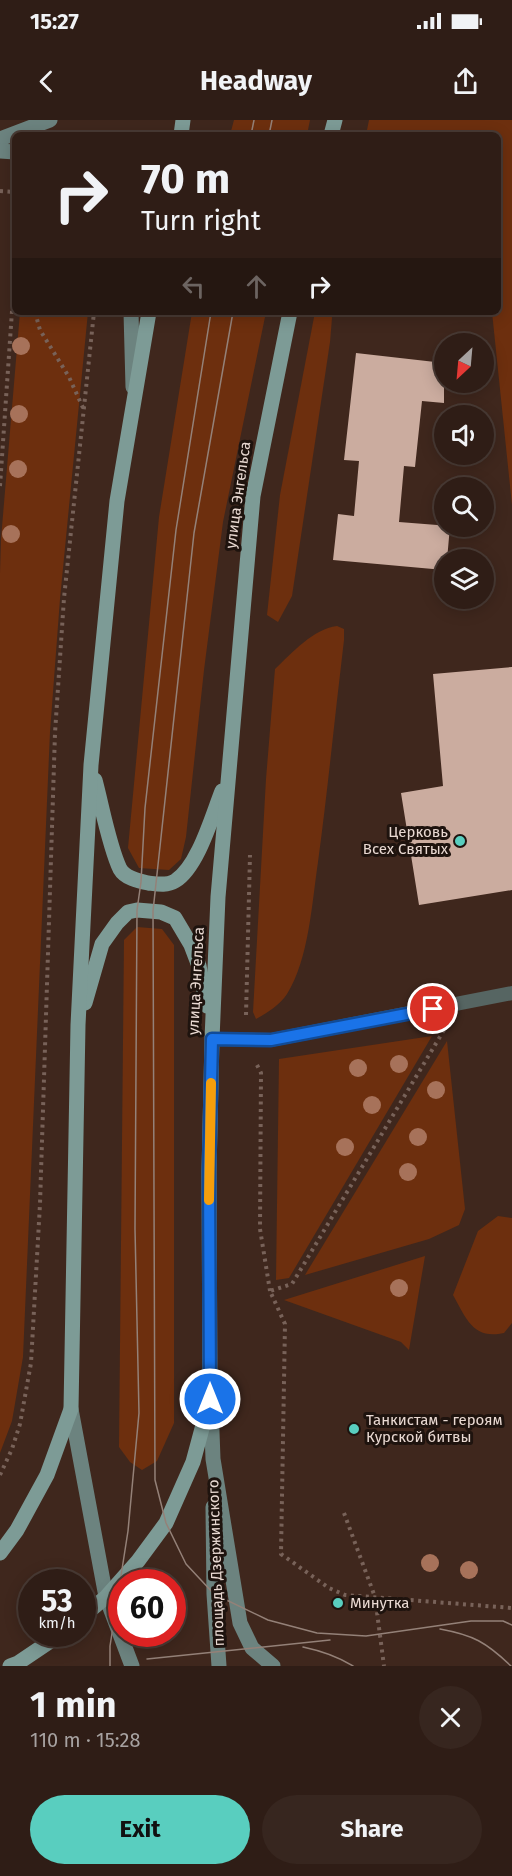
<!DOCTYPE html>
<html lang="en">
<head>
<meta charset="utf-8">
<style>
  :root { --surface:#2f1d16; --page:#37261f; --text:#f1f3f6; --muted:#a7a2a1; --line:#4a3b35; --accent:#59cebf }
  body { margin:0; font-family:"Fira Sans",sans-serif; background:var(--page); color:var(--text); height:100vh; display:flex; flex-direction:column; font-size:22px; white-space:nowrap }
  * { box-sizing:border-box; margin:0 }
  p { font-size:20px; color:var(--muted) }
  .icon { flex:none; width:33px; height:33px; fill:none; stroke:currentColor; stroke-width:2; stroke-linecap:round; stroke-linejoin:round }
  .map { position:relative; height:1546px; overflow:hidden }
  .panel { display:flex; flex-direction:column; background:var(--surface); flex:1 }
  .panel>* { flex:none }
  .guide { position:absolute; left:12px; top:12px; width:489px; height:183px; border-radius:9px; box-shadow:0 3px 15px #0003,0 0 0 2px var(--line); background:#2f1d16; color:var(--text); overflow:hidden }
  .needle { width:39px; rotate:206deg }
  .buttons { position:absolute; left:434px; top:213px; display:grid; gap:12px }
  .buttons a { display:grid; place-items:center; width:60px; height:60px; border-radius:50%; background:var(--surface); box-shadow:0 3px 15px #0003,0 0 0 2px var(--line); font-size:30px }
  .speed { position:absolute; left:18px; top:1449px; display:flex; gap:12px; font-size:30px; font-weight:700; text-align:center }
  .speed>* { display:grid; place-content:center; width:78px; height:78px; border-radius:50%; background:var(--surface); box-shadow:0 3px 15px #0003,0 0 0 2px var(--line); line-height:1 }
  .speed small { font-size:15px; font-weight:400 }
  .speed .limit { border:9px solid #d22; background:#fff; color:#111 }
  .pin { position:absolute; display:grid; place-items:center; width:51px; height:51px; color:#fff; margin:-26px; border:3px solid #fff; border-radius:50%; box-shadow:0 2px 6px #0007 }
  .me { position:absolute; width:66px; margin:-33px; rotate:0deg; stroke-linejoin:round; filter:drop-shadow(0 0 4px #0008) }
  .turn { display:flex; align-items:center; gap:21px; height:126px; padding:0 30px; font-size:27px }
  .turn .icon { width:78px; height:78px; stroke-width:2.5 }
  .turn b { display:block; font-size:42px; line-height:51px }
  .lanes { display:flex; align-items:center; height:57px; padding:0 30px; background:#0003; justify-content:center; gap:30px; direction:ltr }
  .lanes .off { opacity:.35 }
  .round { display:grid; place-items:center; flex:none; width:63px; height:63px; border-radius:32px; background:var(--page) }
  .head { display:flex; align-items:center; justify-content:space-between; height:102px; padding:0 30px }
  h1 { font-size:36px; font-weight:700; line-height:45px }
  .action { display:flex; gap:12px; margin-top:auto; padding:12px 30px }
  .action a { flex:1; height:69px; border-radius:36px; background:var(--accent); color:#111; font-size:24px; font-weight:700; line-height:69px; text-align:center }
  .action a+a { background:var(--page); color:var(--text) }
  .status { display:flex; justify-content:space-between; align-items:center; height:42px; padding:0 30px; background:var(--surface); direction:ltr }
  .status svg { height:16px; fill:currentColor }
  header { display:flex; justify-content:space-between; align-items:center; height:78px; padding:0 30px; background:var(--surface); font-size:27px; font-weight:700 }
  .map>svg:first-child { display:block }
  .green { fill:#6d2f0e }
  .building { fill:#cbac9f }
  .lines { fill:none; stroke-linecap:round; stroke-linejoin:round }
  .path { stroke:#786259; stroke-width:4; stroke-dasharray:3 4.5; stroke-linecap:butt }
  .lane { stroke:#566562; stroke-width:14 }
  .secondary { stroke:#6c837f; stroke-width:15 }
  .primary { stroke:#7d9b96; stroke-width:15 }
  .tram { stroke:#948178; stroke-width:1.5 }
  .tree { fill:#a7725a }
  .route-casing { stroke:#114b97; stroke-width:15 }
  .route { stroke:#1a73e8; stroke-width:10 }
  .slow { stroke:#f59e0b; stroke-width:10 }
  .poi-dot { fill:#59cebf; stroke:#1e130e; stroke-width:2 }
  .labels { text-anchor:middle; stroke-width:6; stroke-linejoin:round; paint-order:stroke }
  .street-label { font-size:15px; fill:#e9d9d2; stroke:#1e130e }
  .poi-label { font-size:15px; fill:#e9d9d2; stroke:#1e130e; text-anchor:start }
</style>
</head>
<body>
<div class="status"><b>15:27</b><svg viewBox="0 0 49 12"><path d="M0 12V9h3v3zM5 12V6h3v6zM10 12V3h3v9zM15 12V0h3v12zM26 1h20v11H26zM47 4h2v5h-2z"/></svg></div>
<header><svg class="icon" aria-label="back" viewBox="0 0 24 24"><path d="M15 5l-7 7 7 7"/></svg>Headway<svg class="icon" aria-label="share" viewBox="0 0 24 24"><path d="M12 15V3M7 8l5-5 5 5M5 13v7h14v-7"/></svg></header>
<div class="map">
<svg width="512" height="1546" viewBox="0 0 512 1546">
  <rect width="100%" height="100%" fill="#3f271d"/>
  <g class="green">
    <path d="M234,0H310L307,15H230Z"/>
    <path d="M369,0H512V385L492,192H498V15H366Z"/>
    <path d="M20,192H88L60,479L50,612L23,1237L12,1301L0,1333V453L1,419Z"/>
    <path d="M192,192H266L223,402L204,550L186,717L181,739L169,750L139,748L128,728L159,397Z"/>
    <path d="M315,192H331L332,198L330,222L292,476L278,502L267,495L280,375Z"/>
    <path d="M337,506L344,509V520C335,594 328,668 318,742C312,782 309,839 287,874C280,885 267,893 256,899L253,892L266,659L275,549C292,533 313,509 337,506Z"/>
    <path d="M137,807L162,809L174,825V1303L157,1341L142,1350L130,1342L119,1327L124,820Z"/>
    <path d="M432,916L289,1158L276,1160L279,939Z"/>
    <path d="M447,921L465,1089L459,1105L429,1119L305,1155Z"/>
    <path d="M498,1096L512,1098V1203L504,1213C473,1220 466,1198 453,1175L478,1111Z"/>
    <path d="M425,1136L409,1230L401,1222L284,1180Z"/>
  </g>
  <g class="building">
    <path d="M356,233L444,243V283L422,281L415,347L404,346L399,402L450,406L447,440H444V450L333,440L338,394L354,396L359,341L344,340Z"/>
    <path d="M512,547V770L419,785L401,673L443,666L433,554Z"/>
  </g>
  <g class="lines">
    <g class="path">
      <path d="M0,71L15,72"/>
      <path d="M35,192L40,210L69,257L84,290"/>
      <path d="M0,366L12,191L15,110"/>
      <path d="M246,895L250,735"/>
      <path d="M444,910L292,1164L270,1171L285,1204L281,1434L329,1468L345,1475L512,1488"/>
      <path d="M257,945L261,953L260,1109L270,1171"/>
      <path d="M0,1355L12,1329L20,1304L31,1243L40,1084L55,613L64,478L94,192"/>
      <path d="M344,1393L375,1477L384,1546"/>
    </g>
    <path class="lane" d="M212,919L271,920L512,873"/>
    <g class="secondary">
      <path d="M0,19L50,0"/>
      <path d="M0,31L15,32"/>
      <path d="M131,192L133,267"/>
      <path d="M211,1285L213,1339L240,1503L252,1528L273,1546"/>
      <path d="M71,1289L106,1477L132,1546"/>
      <path d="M213,1387L214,1474L219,1546"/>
    </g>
    <g class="primary">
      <path d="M181,15L183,0"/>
      <path d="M331,15L335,0"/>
      <path d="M95,660C102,686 109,726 120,749C125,758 138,761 148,763C157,764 167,766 175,761C198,747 212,696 222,671"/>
      <path d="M85,883L102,824L117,803L128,792L137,790L161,792L175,798L191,825L199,846L207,886"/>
      <path d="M0,1433L17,1410L47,1355L71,1289L78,905L91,645L117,381L149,192"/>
      <path d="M82,1497L106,1477L138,1441L166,1403L193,1342L210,1279L209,1052L212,919L218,777L253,376L290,192"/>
      <path d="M10,1546L18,1543L61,1514"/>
    </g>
    <g class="tram">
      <path d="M251,15L254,0"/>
      <path d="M269,15L272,0"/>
      <path d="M233,192L194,413L153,791L155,1360L166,1403L186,1444L214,1474L268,1500L317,1513L366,1516L471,1501H503L512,1505"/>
      <path d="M440,1509C473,1515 486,1522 511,1546"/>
      <path d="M303,1527C322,1531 337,1536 353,1546"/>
      <path d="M147,1539L330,1520"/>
      <path d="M110,1546V1526L128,1411L139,1293L135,1109L137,790L141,762L145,688L176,410L211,192"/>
    </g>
  </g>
  <g class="tree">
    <circle cx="21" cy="226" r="9"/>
    <circle cx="19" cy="294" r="9"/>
    <circle cx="18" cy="349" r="9"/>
    <circle cx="11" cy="414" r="9"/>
    <circle cx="399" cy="944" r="9"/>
    <circle cx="358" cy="948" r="9"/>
    <circle cx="436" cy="970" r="9"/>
    <circle cx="372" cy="985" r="9"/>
    <circle cx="418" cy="1017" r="9"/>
    <circle cx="345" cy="1027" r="9"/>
    <circle cx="408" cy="1052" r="9"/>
    <circle cx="399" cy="1168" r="9"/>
    <circle cx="430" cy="1443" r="9"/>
    <circle cx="469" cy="1450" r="9"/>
  </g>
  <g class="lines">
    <g class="route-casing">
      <path id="route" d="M210,1279L209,1052L212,919L271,920L433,889"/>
    </g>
    <use href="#route" class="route"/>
    <path class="slow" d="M209,1080L211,963"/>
  </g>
  <g class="poi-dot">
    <circle cx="460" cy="721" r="6"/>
    <circle cx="354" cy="1309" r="6"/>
    <circle cx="338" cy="1483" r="6"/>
  </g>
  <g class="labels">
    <g class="street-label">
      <text transform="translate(238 375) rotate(-82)" y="5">улица Энгельса</text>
      <text transform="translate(196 861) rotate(-87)" y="5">улица Энгельса</text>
      <text transform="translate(216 1443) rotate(-92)" y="5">площадь Дзержинского</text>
    </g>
    <g class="poi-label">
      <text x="448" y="717" text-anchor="end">Церковь<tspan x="448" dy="17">Всех Святых</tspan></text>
      <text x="366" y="1305">Танкистам - героям<tspan x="366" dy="17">Курской битвы</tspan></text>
      <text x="350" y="1488">Минутка</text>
    </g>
  </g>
</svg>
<div class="buttons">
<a><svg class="needle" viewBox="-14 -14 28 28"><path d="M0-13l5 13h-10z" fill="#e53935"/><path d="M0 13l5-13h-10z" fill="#a7a2a1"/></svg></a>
<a><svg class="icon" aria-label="sound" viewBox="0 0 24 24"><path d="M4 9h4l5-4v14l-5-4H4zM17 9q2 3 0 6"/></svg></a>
<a><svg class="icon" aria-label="search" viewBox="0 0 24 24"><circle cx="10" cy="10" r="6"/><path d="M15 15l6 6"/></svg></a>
<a><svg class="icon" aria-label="layers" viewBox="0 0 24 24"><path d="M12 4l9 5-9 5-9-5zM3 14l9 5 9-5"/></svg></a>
</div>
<div class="speed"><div>53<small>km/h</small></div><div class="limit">60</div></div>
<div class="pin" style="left:433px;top:889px;background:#d93025"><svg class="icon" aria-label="arrive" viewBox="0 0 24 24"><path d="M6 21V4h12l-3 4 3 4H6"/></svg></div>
<svg class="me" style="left:210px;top:1279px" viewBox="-20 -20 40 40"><circle r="17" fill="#1a73e8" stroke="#fff" stroke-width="3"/><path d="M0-11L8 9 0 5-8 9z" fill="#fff"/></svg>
<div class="guide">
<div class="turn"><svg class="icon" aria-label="right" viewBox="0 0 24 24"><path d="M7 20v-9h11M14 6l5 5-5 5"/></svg><div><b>70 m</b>Turn right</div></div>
<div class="lanes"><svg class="icon off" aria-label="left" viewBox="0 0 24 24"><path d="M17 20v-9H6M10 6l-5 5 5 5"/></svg><svg class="icon off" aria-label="ahead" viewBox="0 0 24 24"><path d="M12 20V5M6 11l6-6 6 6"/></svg><svg class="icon" aria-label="right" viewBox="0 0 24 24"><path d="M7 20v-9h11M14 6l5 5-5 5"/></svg></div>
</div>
</div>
<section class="panel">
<div class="head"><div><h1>1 min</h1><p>110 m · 15:28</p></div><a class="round"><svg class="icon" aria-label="close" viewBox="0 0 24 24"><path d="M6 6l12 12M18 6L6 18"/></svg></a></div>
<div class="action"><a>Exit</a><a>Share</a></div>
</section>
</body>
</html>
